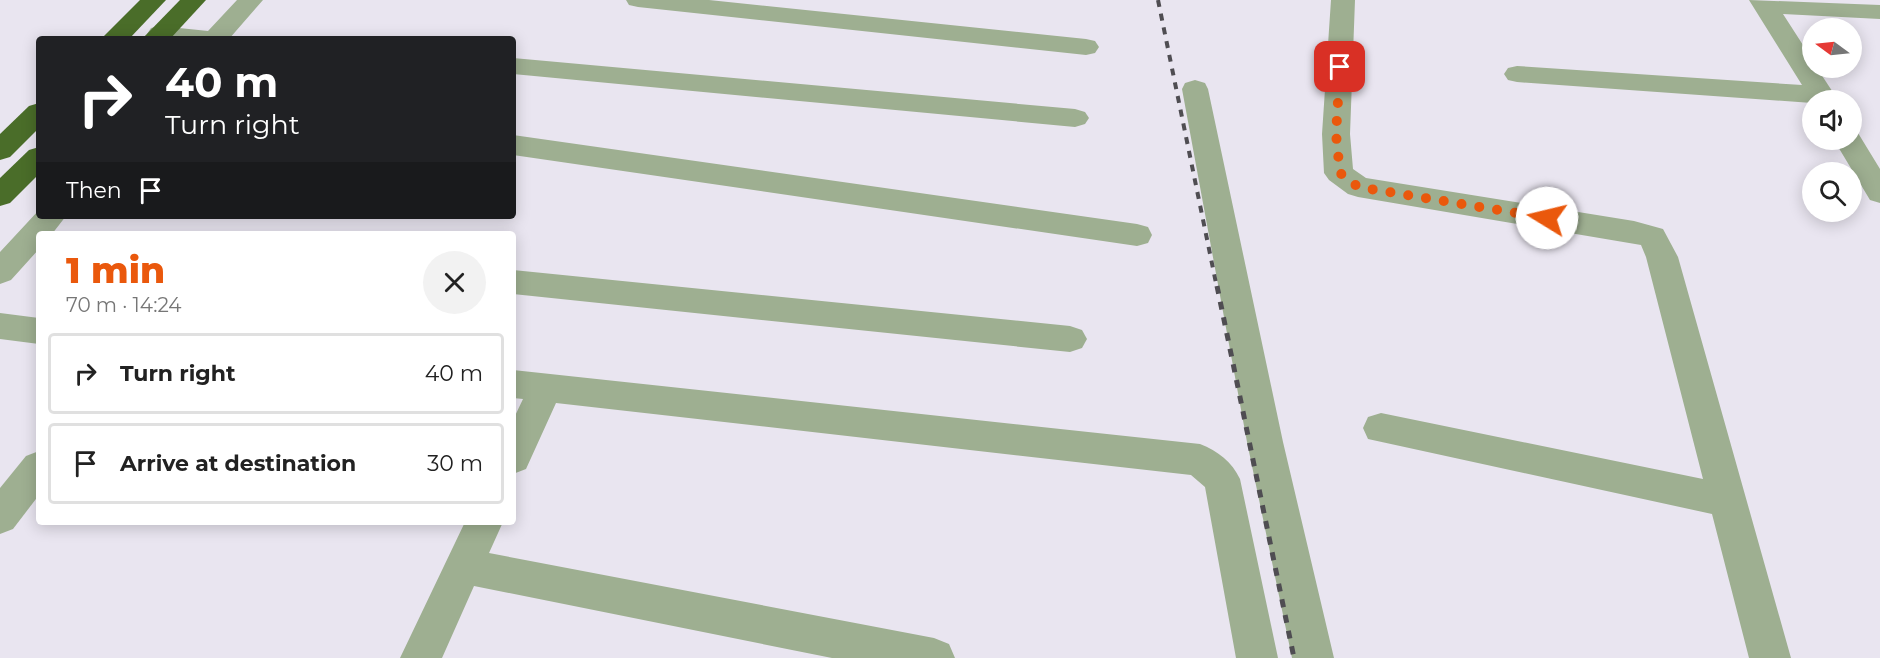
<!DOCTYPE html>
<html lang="en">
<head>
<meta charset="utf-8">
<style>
  :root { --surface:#fff; --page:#f2f2f2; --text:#222; --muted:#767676; --line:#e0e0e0; --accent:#ea580c }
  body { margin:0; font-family:Montserrat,sans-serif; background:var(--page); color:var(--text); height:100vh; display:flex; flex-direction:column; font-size:22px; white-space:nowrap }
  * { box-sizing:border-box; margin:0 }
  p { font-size:20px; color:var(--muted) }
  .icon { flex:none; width:33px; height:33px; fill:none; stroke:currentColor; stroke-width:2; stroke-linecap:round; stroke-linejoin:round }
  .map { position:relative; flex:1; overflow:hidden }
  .drawer { position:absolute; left:36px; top:231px; width:480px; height:294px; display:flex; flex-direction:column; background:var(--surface); border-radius:6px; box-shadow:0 3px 15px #0003 }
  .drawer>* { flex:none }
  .top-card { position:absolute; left:36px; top:36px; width:480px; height:183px; border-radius:6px; box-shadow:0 3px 15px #0003; background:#202124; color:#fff; overflow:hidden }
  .needle { width:39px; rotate:285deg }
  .controls { position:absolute; left:1802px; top:18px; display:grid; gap:12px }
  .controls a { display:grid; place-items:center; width:60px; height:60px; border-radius:50%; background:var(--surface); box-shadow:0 3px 15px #0003; font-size:30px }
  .pin { position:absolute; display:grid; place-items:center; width:51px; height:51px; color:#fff; margin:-26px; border-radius:12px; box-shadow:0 3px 9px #0006 }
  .me { position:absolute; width:66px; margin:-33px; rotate:279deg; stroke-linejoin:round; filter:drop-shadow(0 0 4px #0008) }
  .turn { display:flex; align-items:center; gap:21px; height:126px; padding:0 30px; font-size:27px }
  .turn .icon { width:78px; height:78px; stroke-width:2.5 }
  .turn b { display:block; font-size:42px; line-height:51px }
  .then { display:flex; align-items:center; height:57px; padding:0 30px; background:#0003; gap:12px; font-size:22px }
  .round { display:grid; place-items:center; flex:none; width:63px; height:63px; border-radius:32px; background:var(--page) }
  .summary { display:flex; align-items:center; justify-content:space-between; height:102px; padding:0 30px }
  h1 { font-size:36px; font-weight:800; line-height:45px; color:var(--accent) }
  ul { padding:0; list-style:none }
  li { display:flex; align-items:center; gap:18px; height:81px; margin:0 12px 9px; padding:0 18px; border:3px solid var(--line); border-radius:6px }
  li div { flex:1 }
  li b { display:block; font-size:22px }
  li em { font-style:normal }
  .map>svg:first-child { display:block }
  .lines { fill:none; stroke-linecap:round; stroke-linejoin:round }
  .street { fill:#9eaf91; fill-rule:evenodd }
  .highway { fill:#4a6d29; fill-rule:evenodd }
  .rail-far1 { stroke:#4f4d52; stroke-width:4; stroke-dasharray:7 7; stroke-linecap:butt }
  .rail { stroke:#4f4d52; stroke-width:5; stroke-dasharray:8 8; stroke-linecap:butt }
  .route { stroke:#ea580c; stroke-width:10; stroke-dasharray:0 18 }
</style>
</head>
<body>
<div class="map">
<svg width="1880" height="658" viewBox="0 0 1880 658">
  <rect width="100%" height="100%" fill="#e9e5f0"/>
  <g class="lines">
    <g class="street">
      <path d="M237,0H263L229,39H151L147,34L151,28L160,26L208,31Z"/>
      <path d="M626,0H709L1086,39L1095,41L1099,47L1095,53L1086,55L638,7L629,5Z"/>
      <path d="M1331,0H1355L1350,134L1353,169L1366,178L1634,221L1663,229L1678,257L1791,658H1749L1712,514L1368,439L1363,428L1368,417L1381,413L1703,479L1646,257L1641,245L1358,197L1348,194L1329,180L1324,173L1322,134Z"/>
      <path d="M1749,0L1880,5V19L1783,14L1812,59V68H1817L1838,100H1812V103L1517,82L1508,80L1504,74L1508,68L1517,66L1802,85Z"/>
      <path d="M513,58L1075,109L1085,112L1089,118L1085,124L1075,127L513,74Z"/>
      <path d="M1195,80L1205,83L1208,89L1283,442L1334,658H1292L1247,442L1182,89L1185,83Z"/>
      <path d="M1851,131L1858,133L1880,169V203L1870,200L1834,140H1851Z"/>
      <path d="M513,135L1137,224L1148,227L1152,235L1148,243L1137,246L513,155Z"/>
      <path d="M39,210V216H66L52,234H39V249L11,280L0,284V252Z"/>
      <path d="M513,270L1070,326L1082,330L1087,339L1082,348L1070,352L513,294Z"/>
      <path d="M0,313L39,318V344L0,339Z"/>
      <path d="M513,370L1200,444C1218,451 1232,462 1240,479L1278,658H1236L1205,487L1191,475L556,403L526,469L513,474V420L523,399L513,398Z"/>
      <path d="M39,451V495L13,529L0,534V488L26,456Z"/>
      <path d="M465,522H503L489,553L934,638L949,644L955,658H832L474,586L442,658H400Z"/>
    </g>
    <g class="highway">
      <path d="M140,0H166L129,39H101Z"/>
      <path d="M180,0H206L170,39H142Z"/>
      <path d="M39,103V128L10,157L0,160V134L29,106Z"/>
      <path d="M39,147V174L10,203L0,206V178L29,150Z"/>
    </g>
    <path class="rail-far1" d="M1158,0L1217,288"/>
    <path class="rail" d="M1217,286L1294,658"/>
  </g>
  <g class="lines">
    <path class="route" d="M1340,67L1336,134L1340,173L1358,187L1547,218"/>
  </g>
</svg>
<div class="controls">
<a><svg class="needle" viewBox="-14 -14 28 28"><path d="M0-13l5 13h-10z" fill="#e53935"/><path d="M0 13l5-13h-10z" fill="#767676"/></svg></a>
<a><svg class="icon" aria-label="sound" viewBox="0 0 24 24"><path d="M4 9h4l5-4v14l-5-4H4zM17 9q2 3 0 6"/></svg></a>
<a><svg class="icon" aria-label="search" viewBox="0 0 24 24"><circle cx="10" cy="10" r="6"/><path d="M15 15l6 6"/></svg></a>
</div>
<div class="pin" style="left:1340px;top:67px;background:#d93025"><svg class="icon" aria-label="arrive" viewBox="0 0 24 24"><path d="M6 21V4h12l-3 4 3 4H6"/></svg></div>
<svg class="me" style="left:1547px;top:218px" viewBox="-20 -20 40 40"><circle r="19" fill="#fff"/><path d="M0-13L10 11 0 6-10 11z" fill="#ea580c"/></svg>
<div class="top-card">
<div class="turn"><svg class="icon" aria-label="right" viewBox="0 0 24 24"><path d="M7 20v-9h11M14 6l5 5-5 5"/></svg><div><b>40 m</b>Turn right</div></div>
<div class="then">Then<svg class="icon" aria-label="arrive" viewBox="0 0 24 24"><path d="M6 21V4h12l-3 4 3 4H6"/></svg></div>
</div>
<section class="drawer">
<div class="summary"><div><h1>1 min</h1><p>70 m · 14:24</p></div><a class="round"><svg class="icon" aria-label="close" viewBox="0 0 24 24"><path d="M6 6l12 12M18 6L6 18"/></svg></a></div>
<ul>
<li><svg class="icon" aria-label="right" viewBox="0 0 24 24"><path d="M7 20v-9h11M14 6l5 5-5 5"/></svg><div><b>Turn right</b></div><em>40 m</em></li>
<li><svg class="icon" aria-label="arrive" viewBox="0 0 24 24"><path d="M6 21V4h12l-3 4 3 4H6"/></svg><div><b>Arrive at destination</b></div><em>30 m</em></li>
</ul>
</section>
</div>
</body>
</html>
